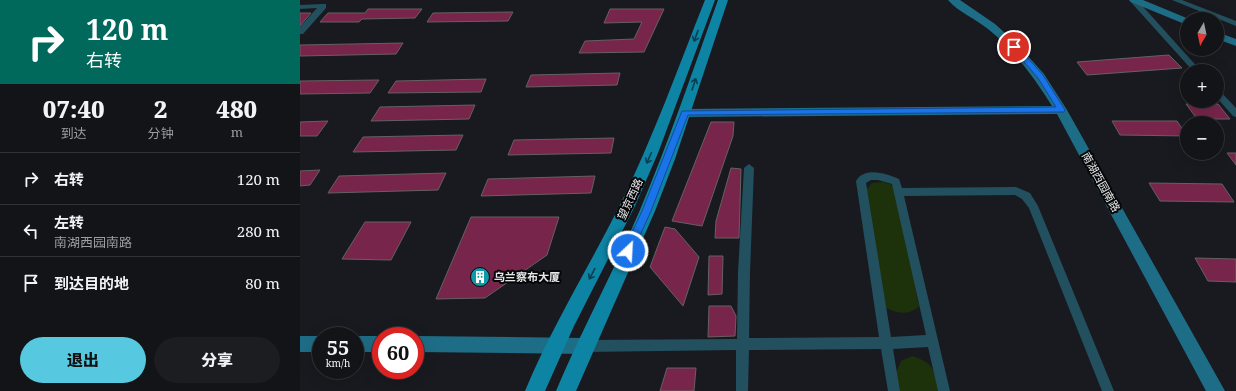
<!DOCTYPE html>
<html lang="zh">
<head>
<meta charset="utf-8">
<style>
  :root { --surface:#131417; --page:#1c1d20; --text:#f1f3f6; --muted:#9d9ea1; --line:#323336; --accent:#56c9e0 }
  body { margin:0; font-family:"Noto Serif","Noto Sans SC",serif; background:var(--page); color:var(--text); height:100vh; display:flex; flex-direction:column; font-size:15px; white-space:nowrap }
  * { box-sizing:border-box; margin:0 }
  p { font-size:13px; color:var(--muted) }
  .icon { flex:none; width:22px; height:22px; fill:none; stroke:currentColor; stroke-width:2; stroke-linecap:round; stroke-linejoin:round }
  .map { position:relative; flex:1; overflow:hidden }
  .drawer { display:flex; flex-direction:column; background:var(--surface); width:300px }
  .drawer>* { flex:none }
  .banner { background:#00695c; color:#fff; overflow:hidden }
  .needle { width:26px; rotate:189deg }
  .tools { position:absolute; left:880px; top:12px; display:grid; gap:8px }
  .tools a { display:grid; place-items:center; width:44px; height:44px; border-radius:50%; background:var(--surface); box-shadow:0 4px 16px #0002,0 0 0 1px var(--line); font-size:20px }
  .speed { position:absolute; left:12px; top:327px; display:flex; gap:8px; font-size:20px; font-weight:700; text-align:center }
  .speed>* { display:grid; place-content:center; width:52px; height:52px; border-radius:50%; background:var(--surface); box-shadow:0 4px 16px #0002,0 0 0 1px var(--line); line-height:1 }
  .speed small { font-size:10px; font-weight:400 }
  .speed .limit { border:6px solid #d22; background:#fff; color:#111 }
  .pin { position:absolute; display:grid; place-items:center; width:34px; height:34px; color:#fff; margin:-17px; border:2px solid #fff; border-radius:50%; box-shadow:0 1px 4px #0007 }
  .me { position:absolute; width:44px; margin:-22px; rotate:25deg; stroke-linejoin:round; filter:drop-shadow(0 0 3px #0008) }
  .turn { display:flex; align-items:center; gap:14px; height:84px; padding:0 20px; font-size:18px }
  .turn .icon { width:52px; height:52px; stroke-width:2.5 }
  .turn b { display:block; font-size:28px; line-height:34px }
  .eta { display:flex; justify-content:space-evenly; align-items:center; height:68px; text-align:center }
  .eta b { font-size:24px; font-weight:800; line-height:28px }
  .action { display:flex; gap:8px; margin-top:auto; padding:8px 20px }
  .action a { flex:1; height:46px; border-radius:24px; background:var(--accent); color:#111; font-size:16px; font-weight:800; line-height:46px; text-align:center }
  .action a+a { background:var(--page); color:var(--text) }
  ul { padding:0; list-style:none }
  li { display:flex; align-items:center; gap:12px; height:52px; padding:0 20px; border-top:1px solid var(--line) }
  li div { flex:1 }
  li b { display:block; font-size:15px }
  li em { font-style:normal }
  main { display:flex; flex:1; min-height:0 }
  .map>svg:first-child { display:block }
  .green { fill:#1d320b }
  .building { fill:#78254c; stroke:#666062 }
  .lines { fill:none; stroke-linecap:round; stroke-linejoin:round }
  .street { fill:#23505f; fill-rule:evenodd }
  .secondary { fill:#1e6d86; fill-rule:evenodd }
  .primary { fill:#0e84a4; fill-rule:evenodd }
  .oneway { stroke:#093f4e }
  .route { fill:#1a73e8; stroke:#114b97 }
  .labels { text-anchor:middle; stroke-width:4; stroke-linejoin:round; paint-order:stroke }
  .street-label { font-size:11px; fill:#e7e7ea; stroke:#050607 }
  .poi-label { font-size:11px; font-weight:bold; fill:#e7e7ea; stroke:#050607; text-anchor:start }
</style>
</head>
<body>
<main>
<section class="drawer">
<div class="banner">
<div class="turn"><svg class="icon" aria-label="right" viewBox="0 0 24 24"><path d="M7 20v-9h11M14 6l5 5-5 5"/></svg><div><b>120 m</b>右转</div></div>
</div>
<div class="eta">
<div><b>07:40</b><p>到达</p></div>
<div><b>2</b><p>分钟</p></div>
<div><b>480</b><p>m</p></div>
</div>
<ul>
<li><svg class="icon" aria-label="right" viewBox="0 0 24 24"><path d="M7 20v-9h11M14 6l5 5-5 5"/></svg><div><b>右转</b></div><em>120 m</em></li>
<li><svg class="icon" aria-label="left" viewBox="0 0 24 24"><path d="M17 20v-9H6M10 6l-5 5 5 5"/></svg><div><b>左转</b><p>南湖西园南路</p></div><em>280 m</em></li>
<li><svg class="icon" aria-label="arrive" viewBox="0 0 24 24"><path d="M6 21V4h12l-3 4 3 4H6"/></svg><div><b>到达目的地</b></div><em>80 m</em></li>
</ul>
<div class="action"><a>退出</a><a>分享</a></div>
</section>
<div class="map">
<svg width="936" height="391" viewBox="0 0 936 391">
  <rect width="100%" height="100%" fill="#191a1f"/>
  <g class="green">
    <path d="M583,182L592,185L597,191L619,307C607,315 599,314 586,308L566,190L572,183Z"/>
    <path d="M612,356C634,363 634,369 638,391H599L596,373L601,361Z"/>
  </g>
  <g class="building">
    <path d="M68,9H122L115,18L62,19L59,22H20L28,13H65Z"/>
    <path d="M310,9H364L344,52L279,53L285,41L334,39L342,22L304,23Z"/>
    <path d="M213,12L208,21L127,22L133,13Z"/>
    <path d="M0,13H11L0,26Z"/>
    <path d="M103,43L96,54L0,56V45Z"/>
    <path d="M869,55L882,68L787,75L777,62Z"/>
    <path d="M320,73L317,85L226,87L231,75Z"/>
    <path d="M186,79L181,92L88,93L96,81Z"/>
    <path d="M79,80L70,93L0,94V81Z"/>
    <path d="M886,104H918L930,119H897Z"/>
    <path d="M175,105L169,119L71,121L80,107Z"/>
    <path d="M28,121L17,136H0V122Z"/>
    <path d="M812,121H877L887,136L820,135Z"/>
    <path d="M411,122H434L433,136L402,226L372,221Z"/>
    <path d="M163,135L156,150L53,152L63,137Z"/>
    <path d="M314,138L311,153L208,155L214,140Z"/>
    <path d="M927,153H936V165Z"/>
    <path d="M431,168L441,169L439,238H415L416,221Z"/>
    <path d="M20,170L10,185L0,186V171Z"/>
    <path d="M146,173L138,190L28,193L39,176Z"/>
    <path d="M295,176L291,193L181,196L188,179Z"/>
    <path d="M849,183L922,184L934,202L860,201Z"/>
    <path d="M171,217H259L247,255L185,298L136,299Z"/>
    <path d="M65,222H111L91,260L42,259Z"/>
    <path d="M365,227L375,229L399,257L383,306L350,267Z"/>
    <path d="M409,256H423L422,294L408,295Z"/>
    <path d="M895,258L936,259V282L908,281Z"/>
    <path d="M409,306H431L436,316L435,336L408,337Z"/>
    <path d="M367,368H396L394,391H360Z"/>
  </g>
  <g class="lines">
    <g class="street">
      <path d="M829,0H837L901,71H893Z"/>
      <path d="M872,0H882L936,21V26Z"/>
      <path d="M23,4H26V8L3,34H0V27L17,8L0,9V5Z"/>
      <path d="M917,90L920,91L936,108V117L933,116L917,98Z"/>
      <path d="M449,164L454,168L450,272L449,338L579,337L556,181C565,166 587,174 599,179L602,188L716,187L730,193L738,206L814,391H802L729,208L722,199L715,195L604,196L650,391H638L628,347L593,349L600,391H588L581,349L449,350L448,391H436V350L285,352L281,350L279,346L281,342L285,340L437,339L438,272L444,168ZM571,180H578L592,184L626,335L591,337L566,183Z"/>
    </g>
    <g class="secondary">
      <path d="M648,0H660L695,24L718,45L744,74L767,110L925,391H906L757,114L385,117L381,116L379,113L381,110L385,109L752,106C734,77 714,50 688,29C676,19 658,12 648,0Z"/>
      <path d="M829,0H843L889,19H887V25L831,2Z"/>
      <path d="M917,32L936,39V46L917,39Z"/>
      <path d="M0,336H22L21,352H0Z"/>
      <path d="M54,336H82L81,352H55Z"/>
      <path d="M114,336H115L285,338L291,340L294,346L291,352L285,354L115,352Z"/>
    </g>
    <g class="primary">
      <path d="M405,0H415L358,153L335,206L274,326L245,391H225C252,326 289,267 320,205C353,138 378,68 405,0Z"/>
      <path d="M418,0H428L375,159L355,211L276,391H256C282,329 314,271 340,210C369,141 393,70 418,0Z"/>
    </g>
  </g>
  <defs><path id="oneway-shaft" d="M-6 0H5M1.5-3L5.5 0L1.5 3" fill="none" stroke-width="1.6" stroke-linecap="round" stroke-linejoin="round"/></defs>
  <g class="oneway">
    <use href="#oneway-shaft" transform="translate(396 36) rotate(110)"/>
    <use href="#oneway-shaft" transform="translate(394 84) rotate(-72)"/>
    <use href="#oneway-shaft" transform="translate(349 158) rotate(114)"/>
    <use href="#oneway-shaft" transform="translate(292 274) rotate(118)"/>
  </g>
  <path class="route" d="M714,45L717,46L743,75L765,110L764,112L388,115L351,211L333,251L331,254L328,256L325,254L323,251L342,211L382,111L756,107L738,78L711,47Z"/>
  <defs>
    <g id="building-disc" transform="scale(1)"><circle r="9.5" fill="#0f9aa8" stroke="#050607"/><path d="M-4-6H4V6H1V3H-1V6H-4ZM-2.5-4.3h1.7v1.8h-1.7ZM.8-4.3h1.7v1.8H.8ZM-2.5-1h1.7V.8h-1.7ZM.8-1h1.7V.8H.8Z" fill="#fff"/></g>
  </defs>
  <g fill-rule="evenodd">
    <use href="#building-disc" x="180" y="277"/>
  </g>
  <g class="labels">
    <g class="street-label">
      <text transform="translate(801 182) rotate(61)" y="4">南湖西园南路</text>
      <text transform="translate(330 199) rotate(-65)" y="4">望京西路</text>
    </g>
    <g class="poi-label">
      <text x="194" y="281">乌兰察布大厦</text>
    </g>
  </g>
</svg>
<div class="tools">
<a><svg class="needle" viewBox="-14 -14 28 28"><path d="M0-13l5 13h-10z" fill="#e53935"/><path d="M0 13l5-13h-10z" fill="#9d9ea1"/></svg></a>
<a>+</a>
<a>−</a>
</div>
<div class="speed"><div>55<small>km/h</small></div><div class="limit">60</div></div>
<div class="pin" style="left:714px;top:47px;background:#d93025"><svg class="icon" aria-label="arrive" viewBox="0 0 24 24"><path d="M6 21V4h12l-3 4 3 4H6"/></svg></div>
<svg class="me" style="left:328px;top:251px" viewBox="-20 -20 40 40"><circle r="17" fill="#1a73e8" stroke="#fff" stroke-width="3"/><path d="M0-11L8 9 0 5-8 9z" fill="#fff"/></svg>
</div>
</main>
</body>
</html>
